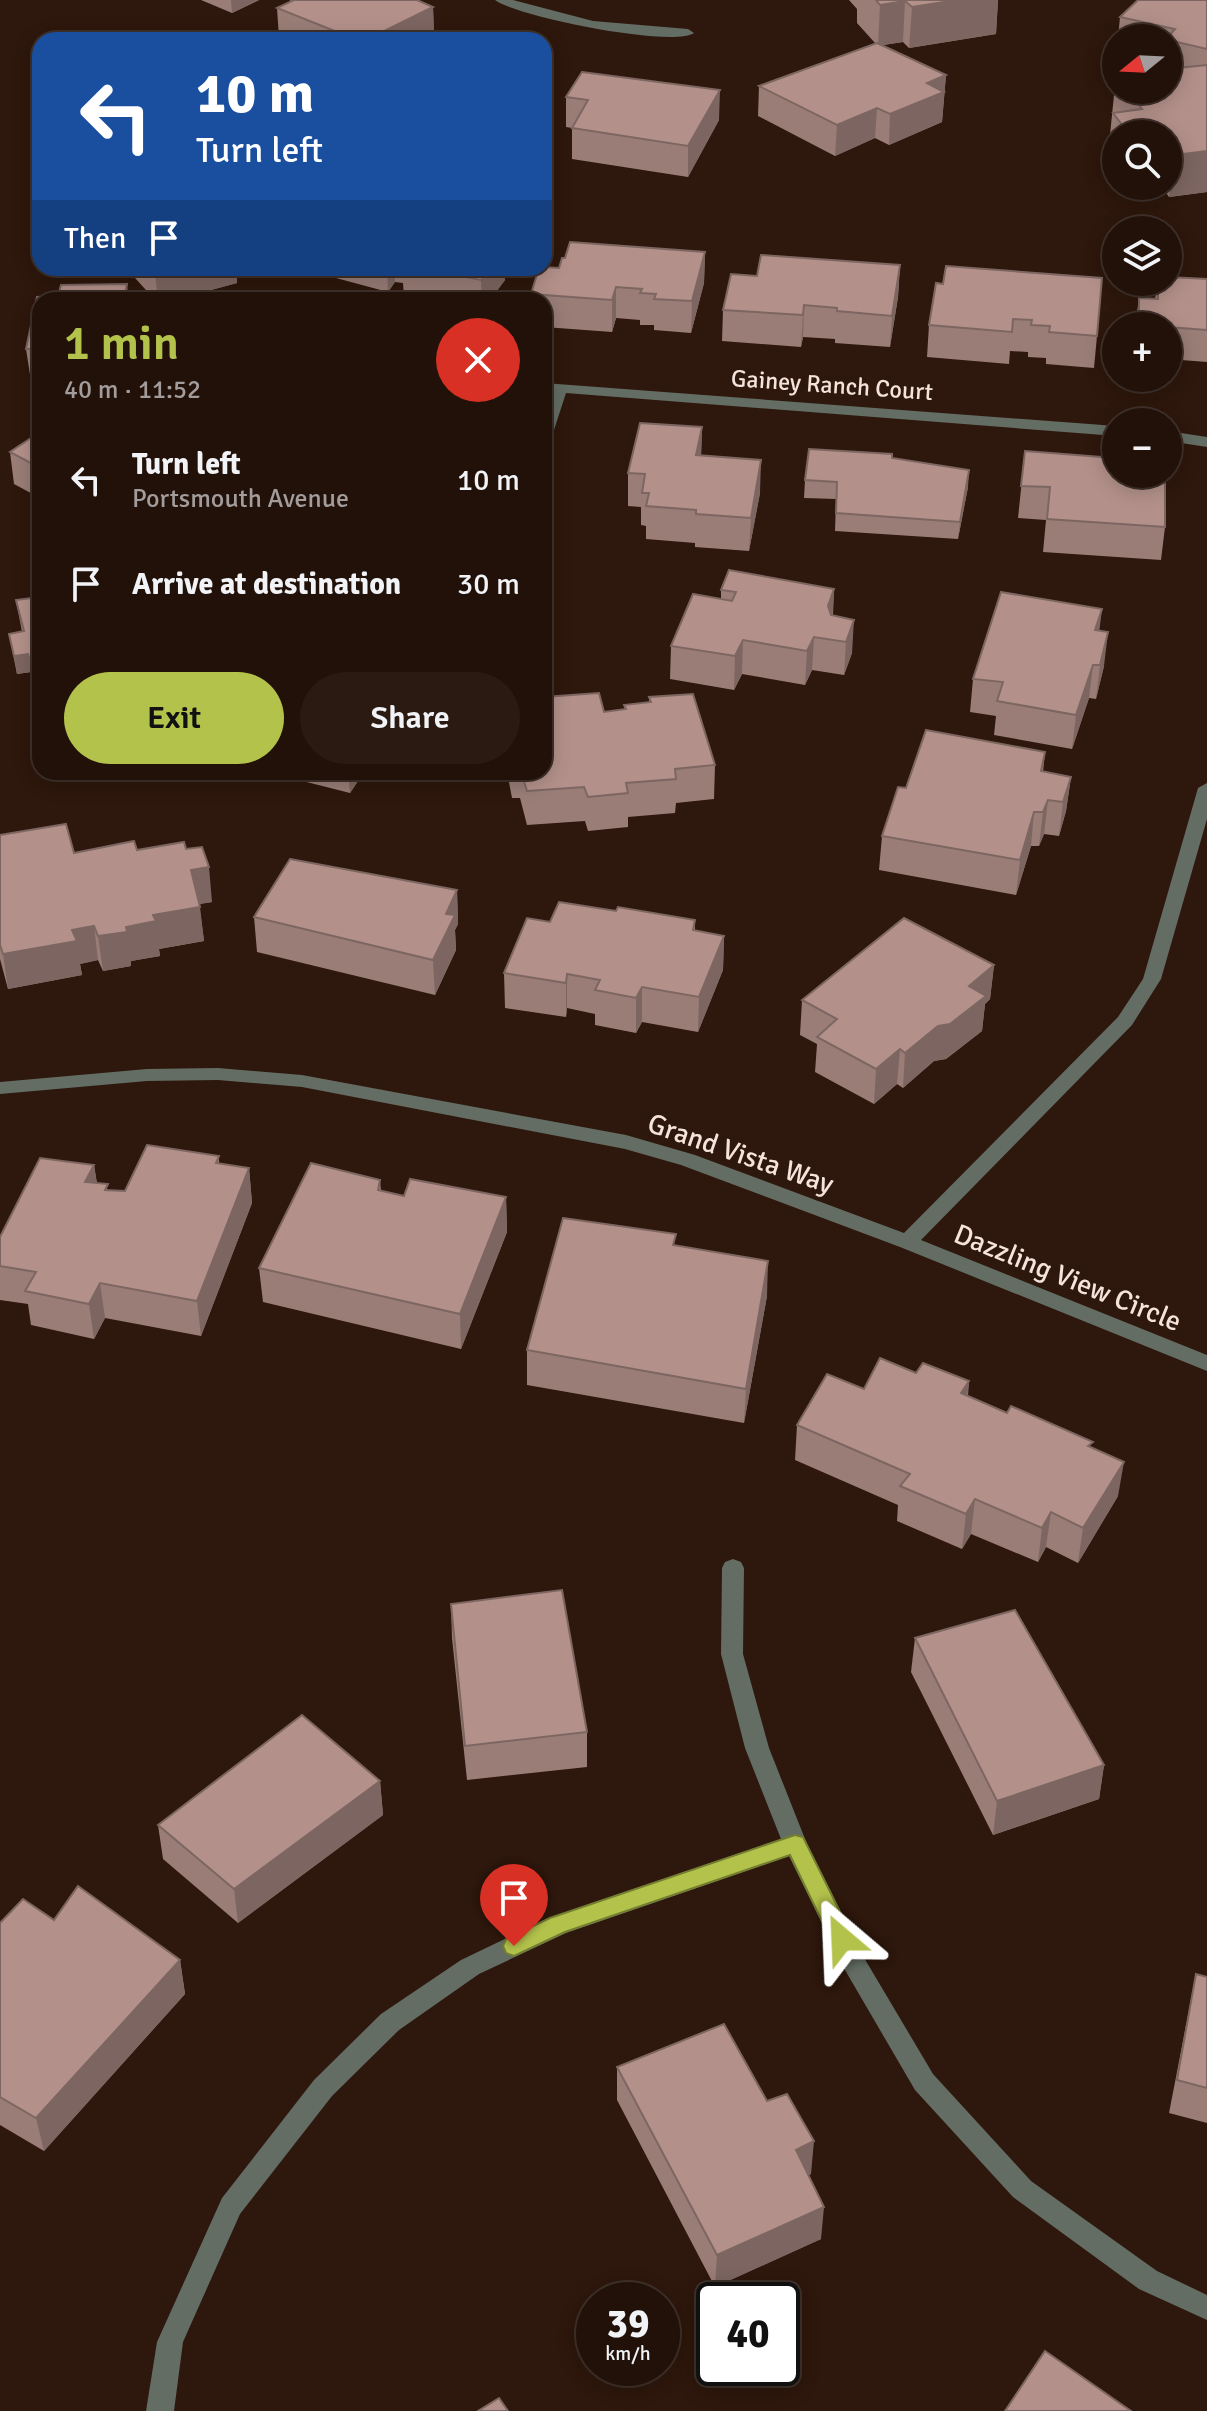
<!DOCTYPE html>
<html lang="en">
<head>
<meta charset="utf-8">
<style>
  :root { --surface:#221109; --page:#2a1a12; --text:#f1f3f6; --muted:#a29d9c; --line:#3f312a; --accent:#b3c24b }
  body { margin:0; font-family:Signika,sans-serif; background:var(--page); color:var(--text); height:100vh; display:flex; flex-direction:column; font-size:30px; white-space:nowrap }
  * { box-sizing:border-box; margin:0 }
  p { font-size:26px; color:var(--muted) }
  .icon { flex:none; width:44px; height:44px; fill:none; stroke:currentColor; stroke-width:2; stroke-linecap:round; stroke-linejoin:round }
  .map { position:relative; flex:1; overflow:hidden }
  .details { position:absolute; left:32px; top:292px; width:520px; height:488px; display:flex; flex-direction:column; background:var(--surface); border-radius:24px; box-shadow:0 4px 20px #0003,0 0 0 2px var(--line) }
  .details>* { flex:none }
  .top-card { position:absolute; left:32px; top:32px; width:520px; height:244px; border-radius:24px; box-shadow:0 4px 20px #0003,0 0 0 2px var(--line); background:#1a4fa0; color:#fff; overflow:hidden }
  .needle { width:52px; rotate:252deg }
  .controls { position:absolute; left:1102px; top:24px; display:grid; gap:16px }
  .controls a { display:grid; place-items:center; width:80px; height:80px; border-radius:50%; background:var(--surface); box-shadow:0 4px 20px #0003,0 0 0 2px var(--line); font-size:40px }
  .speed { position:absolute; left:576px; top:2282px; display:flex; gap:16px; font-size:40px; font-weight:700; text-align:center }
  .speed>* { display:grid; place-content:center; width:104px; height:104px; border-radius:50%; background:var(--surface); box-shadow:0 4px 20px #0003,0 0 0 2px var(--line); line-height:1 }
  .speed small { font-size:20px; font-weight:400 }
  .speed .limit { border:4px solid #111; border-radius:12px; background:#fff; color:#111 }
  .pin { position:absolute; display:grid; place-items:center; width:68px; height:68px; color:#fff; margin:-82px -34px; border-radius:50% 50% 50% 0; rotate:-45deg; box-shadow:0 0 8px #0007 }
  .pin .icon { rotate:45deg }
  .me { position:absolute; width:88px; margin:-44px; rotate:334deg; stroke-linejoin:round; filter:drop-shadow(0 0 6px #0008) }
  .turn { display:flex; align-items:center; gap:28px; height:168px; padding:0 32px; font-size:36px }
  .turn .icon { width:104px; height:104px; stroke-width:2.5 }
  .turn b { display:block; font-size:56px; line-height:68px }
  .then { display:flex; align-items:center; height:76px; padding:0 32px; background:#0003; gap:16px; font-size:30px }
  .round { display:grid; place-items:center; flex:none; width:84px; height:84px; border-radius:42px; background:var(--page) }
  .head { display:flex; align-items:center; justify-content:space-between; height:136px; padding:0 32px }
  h1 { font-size:48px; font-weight:600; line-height:60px; color:var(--accent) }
  .primary-button { display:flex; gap:16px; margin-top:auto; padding:16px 32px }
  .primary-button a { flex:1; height:92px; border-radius:48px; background:var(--accent); color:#111; font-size:32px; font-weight:600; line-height:92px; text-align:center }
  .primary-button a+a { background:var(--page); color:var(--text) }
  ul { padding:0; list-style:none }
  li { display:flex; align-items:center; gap:24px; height:104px; padding:0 32px }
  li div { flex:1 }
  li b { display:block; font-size:30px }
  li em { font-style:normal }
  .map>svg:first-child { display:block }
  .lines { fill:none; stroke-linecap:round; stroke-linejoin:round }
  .minor { fill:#636d63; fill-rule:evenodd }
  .wall { fill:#9a7d77 }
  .shaded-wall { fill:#7d6661 }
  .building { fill:#b3918a; stroke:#7d6661; stroke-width:2 }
  .route { fill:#b3c24b; stroke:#747e31; stroke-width:2 }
  .labels { text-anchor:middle; stroke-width:8; stroke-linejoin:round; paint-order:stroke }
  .far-street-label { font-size:24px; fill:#f5e4dc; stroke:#2e170c }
  .street-label { font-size:28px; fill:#f5e4dc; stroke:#2e170c }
</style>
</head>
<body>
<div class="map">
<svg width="1207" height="2411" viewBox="0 0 1207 2411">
  <rect width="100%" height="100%" fill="#2e170c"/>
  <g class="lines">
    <g class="minor">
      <path d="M495,0H513L593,21L688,29L694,33C673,48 517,17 495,0Z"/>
      <path d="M544,383L1116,426V436L566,393L552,436L544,441V413L551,392L544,391Z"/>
      <path d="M1168,431L1207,437V447L1168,441Z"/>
      <path d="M1207,783V819L1161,979L1132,1025L921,1240L1207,1355V1371L900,1247L681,1165L625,1149L302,1087L218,1080L147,1081L0,1094V1082L147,1069L218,1068L302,1075L626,1135L695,1155L904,1233L1118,1017L1143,979L1198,788Z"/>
      <path d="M733,1559L741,1562L744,1568L743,1654L769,1748L807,1844L863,1956L933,2074L1031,2181L1157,2271L1207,2295V2320L1139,2289L1013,2197L915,2090L845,1970L789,1856L566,1933L479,1974L399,2030L332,2096L240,2214L183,2342L174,2411H146L157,2342L222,2198L314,2080L381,2014L461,1960L549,1918L781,1839L745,1748L721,1654L722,1568L725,1562Z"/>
    </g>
  </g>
  <g class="wall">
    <path d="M201,0H259L232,13Z"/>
    <path d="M290,0H417L433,7L434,36L427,40H284L279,38L277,8L290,2Z"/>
    <path d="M849,0H998L996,34L909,48L903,42L882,45L946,75L942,122L889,145L875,138L835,156L758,116L759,86L875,43L857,23V9Z"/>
    <path d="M1207,0V192L1169,197L1161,186H1168V134H1116V165L1108,155L1116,75V90H1168V38H1118L1120,17Z"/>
    <path d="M566,97L719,120L688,177L572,159V128L566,127Z"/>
    <path d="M705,252L704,283L691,333L654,330V325H640V320L616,318L612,332L544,327V300H531V294L559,268Z"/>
    <path d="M900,265L898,297L890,347L835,343V339L803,337L801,347L722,341L723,310L757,276Z"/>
    <path d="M126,268H252L236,270L237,283L174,300H155Z"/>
    <path d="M336,268H505V280L490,300H421L404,297L403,283L395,282L388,292L336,278Z"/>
    <path d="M1207,279V362L1168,359V326H1135L1139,298L1155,299L1157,282Z"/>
    <path d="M936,283L1097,336L1094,368L1046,364V358L1028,357V352L1010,351L1009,364L927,357L929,325Z"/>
    <path d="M127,284L128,297H131V300H40V381H31L26,349L37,297L58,296L61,285Z"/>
    <path d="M702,427L701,456L760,493L749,551L695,547V543L646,539V526L641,525V507L628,506V473Z"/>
    <path d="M40,432V498L14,484L10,452Z"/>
    <path d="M1025,451L1114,470L1165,527L1161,560L1043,552L1046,520L1018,518Z"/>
    <path d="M892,458L968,487L958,539L835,531L836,499L804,498L805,480Z"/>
    <path d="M834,589L833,615L852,653L844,675L812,670L805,685L742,674L734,690L670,679L671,646L721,599V590Z"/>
    <path d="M40,597V699H39L31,672L17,674L9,634L22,632L16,600Z"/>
    <path d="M1099,631L1104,666L1096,699L1089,698L1072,749L994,735L996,716L970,712L973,679Z"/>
    <path d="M649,697L715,765L714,799L676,803L675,813L628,817V827L588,831L585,821L527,825L520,798H512L507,772H544L604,712L624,709V705L649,703Z"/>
    <path d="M1045,752L1043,772L1071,777L1066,811L1059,836L1044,834L1039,846H1031L1016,895L879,870L882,836L906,788Z"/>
    <path d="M267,772H364L350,793Z"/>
    <path d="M0,835L74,853L186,849L212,902L199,904L204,941L159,949L160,956L131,961V966L103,971L98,960L80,964L82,975L8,989L0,959Z"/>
    <path d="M457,890L458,924L455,930L456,950L435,995L257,952L254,917Z"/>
    <path d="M616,911L695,920V930L724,936L723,970L698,1032L642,1022L636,1033L595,1025V1014L567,1008L566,1017L505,1008L504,973Z"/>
    <path d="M994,965L990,999L985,1004L982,1031L946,1059L934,1061L903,1088L897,1084L874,1104L815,1072L817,1044L800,1035L802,1000Z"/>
    <path d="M219,1156V1164L249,1168L252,1203L201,1336L105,1318L94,1339L31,1325L28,1304L0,1300V1237L94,1165L97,1183L109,1190L125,1191Z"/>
    <path d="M380,1180L381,1191L404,1196L506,1197L507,1232L461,1349L263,1302L259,1268Z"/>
    <path d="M676,1246L767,1296L744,1423L527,1385V1350Z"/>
    <path d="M916,1373L969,1381L968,1396L1092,1448L1118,1496L1078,1563L1046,1547L1038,1562L971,1534L962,1549L897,1521L898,1505L795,1460L797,1425L864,1389Z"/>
    <path d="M451,1604L587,1732V1767L467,1780L452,1638Z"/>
    <path d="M915,1638L1104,1765L1099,1799L993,1835L911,1672Z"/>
    <path d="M380,1781L383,1815L238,1923L163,1859L158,1825Z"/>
    <path d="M0,1923L180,1960L185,1994L44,2151L0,2125Z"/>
    <path d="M1196,1974L1207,1977V2123L1169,2113Z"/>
    <path d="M617,2067L767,2101L811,2174L808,2175L821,2239L715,2287L617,2100Z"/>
  </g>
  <g class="shaded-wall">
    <path d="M231,0H259L232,13Z"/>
    <path d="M957,0H998L996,34L909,48L912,7Z"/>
    <path d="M905,1L903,42L878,46L880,5Z"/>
    <path d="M433,7L434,36L427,40H366Z"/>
    <path d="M946,75L942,122L889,145L890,114L927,83Z"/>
    <path d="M720,90L719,120L688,177V146Z"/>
    <path d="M877,108L875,138L835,156L837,125Z"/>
    <path d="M1153,127L1152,134H1125L1126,130Z"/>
    <path d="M1207,151V192L1169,197L1175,155Z"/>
    <path d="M705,252L704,283L691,333L692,301Z"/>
    <path d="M900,265L898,297L890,347L892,316Z"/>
    <path d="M173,268H252L236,270L237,283L174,300H158L155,273Z"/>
    <path d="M387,268H395V282L388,292Z"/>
    <path d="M490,268H505V280L490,300H482L481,280Z"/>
    <path d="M616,287V318L612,332V300Z"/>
    <path d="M804,305L803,337L801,347L803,315Z"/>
    <path d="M702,427L701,460L696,455Z"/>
    <path d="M761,460L760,493L749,551L751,518Z"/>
    <path d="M969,470L968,487L958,539L960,522Z"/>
    <path d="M834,589L832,622L828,606Z"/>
    <path d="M1102,609L1098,642L1095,630Z"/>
    <path d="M854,620L852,653L844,675L846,642Z"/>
    <path d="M1108,632L1104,666L1096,699L1100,665Z"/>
    <path d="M814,637L812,670L805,685L807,651Z"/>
    <path d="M743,640L742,674L734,690L735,656Z"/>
    <path d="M28,654L31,672L17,674L14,656Z"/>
    <path d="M1093,665L1089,698L1072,749L1076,715Z"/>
    <path d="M348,772H364L350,793Z"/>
    <path d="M1071,777L1066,811L1059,836L1063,802Z"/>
    <path d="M1048,800L1044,834L1039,846L1043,812Z"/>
    <path d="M1034,812L1031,846L1016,895L1020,860Z"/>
    <path d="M209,867L212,902L194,905L191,870Z"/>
    <path d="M457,890L458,924L455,930L456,950L435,995L433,960L446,914Z"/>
    <path d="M200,907L204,941L159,949L160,956L131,961V966L103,971L98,936L126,927L153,915Z"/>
    <path d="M94,926L98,960L80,964L82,975L8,989L3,954L72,930Z"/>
    <path d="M724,936L723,970L698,1032L699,997Z"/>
    <path d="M994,965L990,999L985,1004L982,1031L946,1059L934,1061L903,1088L905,1053L969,986Z"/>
    <path d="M567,974V1008L566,1017V983Z"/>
    <path d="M642,987V1022L636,1033V998Z"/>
    <path d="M900,1049L897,1084L874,1104L876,1069Z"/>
    <path d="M94,1165L99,1199L85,1182Z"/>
    <path d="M249,1168L252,1203L201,1336L197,1301Z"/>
    <path d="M506,1197L507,1232L461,1349L460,1314Z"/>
    <path d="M768,1261L767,1296L744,1423L746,1389Z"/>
    <path d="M100,1283L105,1318L94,1339L89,1304Z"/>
    <path d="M969,1381L965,1415L961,1393Z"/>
    <path d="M1124,1462L1118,1496L1078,1563L1083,1528Z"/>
    <path d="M975,1499L971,1534L962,1549L966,1514Z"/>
    <path d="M1051,1512L1046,1547L1038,1562L1042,1528Z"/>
    <path d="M1104,1765L1099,1799L993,1835L997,1801Z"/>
    <path d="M380,1781L383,1815L238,1923L234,1889Z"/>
    <path d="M180,1960L185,1994L44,2151L36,2118Z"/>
    <path d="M814,2141L811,2174L794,2183L796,2150Z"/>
    <path d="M824,2207L821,2239L715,2287L717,2255Z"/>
  </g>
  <g class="building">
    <path d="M294,0H417L433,7L366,40H357L277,8Z"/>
    <path d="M876,0H957L912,7L905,1L880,5Z"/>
    <path d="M1138,0H1207V49L1168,40L1167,38L1175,29L1120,17Z"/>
    <path d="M877,43L946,75L927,83L944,92L890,114L877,108L837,125L759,86Z"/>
    <path d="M1207,65V151L1175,155L1168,146V134H1159L1153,127L1126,130L1113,113L1142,109L1127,90H1168V69Z"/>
    <path d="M582,72L720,90L688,146L572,128L588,100L566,97Z"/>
    <path d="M570,242L705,252L692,301L654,299L656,294L640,293L642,289L616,287L612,300L531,294L539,268H544V267L559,268L562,258H565Z"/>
    <path d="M761,255L900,265L892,316L837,311V308L804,305L803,315L723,310L731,274L757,276Z"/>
    <path d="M946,266L1102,278L1097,336L1049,332L1050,326L1031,325L1032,320L1013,319L1012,332L929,325L936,283L943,284Z"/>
    <path d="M151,268H173L155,273Z"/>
    <path d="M417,268H490L481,280Z"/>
    <path d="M1168,277L1207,279V330L1168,327V326L1139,325V298L1158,299V282H1168Z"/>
    <path d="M127,284L124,298L131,297L130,300H40V349H26L37,297L58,296L61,285Z"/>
    <path d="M640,423L702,427L696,455L761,460L751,518L696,514V510L646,506L649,493H642L645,474L628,473Z"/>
    <path d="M40,432V468L10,452Z"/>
    <path d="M809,449L892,454V458L969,470L960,522L836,513L837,482L805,480Z"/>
    <path d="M1025,451L1114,458V470H1116V474H1165V527L1047,519L1050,487L1021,486Z"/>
    <path d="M729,570L834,589L828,606L831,615L854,620L846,642L814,637L807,651L743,640L735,656L671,646L693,594L732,601L736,592L721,590Z"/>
    <path d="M1001,592L1102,609L1095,630L1108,632L1100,665H1093L1076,715L997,701L1003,682L973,679Z"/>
    <path d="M40,597V681L37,682L28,654L14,656L9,634L24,631L16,600Z"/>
    <path d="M599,693L604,712L626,709L624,705L651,702L649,697L693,694L715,765L675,769L676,779L626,783L628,793L588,797L584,787L527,791L521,772H544V697Z"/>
    <path d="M926,730L1045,752L1041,771L1071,777L1063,802L1048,800L1043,812H1034L1020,860L882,836L898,787L906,788Z"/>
    <path d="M66,824L74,853L134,841L137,850L184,842L186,849L202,847L209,867L191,870L200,907L153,915L156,921L126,927L127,932L98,936L94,926L72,930L77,941L3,954L0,945V835Z"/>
    <path d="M290,859L457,890L446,914L455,915L433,960L254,917Z"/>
    <path d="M559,902L616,911L618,907L695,920L693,930L724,936L699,997L642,987L636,998L595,990L600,980L567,974L566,983L504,973L527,918L550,922Z"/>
    <path d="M904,918L994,965L969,986L986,996L950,1024L938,1026L905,1053L900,1049L876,1069L817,1037L837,1019L802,1000Z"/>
    <path d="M147,1145L219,1156L216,1163L249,1168L197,1301L100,1283L89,1304L25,1291L36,1272L0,1266V1237L40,1158L94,1165L85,1182L108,1184L105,1190L125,1191Z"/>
    <path d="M311,1163L380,1180L378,1190L404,1196L410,1179L506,1197L460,1314L259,1268Z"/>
    <path d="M563,1218L676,1234L673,1245L768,1261L746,1389L527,1350Z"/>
    <path d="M880,1358L916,1373L923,1363L969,1381L961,1393L1007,1413L1011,1406L1093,1442L1088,1446L1124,1462L1083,1528L1051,1512L1042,1528L975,1499L966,1514L900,1486L910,1474L797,1425L827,1374L864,1389Z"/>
    <path d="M562,1590L587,1732L465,1746L451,1604Z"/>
    <path d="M1015,1610L1104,1765L997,1801L915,1638Z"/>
    <path d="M302,1715L380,1781L234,1889L158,1825Z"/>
    <path d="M78,1886L180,1960L36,2118L0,2097V1923L23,1899L54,1920Z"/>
    <path d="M1196,1974L1207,1977V2088L1177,2080Z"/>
    <path d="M724,2024L767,2101L787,2094L814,2141L796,2150L824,2207L717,2255L617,2067Z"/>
    <path d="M1045,2351L1131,2411H1005Z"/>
    <path d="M499,2398L508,2411H478Z"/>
  </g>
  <path class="route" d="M795,1835L803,1837L850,1932L853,1939L850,1946H834L790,1855L565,1932L514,1956L506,1953L503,1946L506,1939L550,1918Z"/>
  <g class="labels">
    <g class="far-street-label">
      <text transform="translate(832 385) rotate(4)" y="8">Gainey Ranch Court</text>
    </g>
    <g class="street-label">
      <text transform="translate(741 1153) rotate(19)" y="10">Grand Vista Way</text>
      <text transform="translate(1068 1277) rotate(22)" y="10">Dazzling View Circle</text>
    </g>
  </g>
</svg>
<div class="controls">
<a><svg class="needle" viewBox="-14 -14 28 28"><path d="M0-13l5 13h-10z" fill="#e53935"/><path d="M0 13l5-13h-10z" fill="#a29d9c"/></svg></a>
<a><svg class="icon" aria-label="search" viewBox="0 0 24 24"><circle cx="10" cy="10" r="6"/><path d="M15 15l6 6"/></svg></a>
<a><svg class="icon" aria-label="layers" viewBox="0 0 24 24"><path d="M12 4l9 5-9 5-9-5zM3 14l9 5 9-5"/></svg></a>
<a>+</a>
<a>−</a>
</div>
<div class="speed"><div>39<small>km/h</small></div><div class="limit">40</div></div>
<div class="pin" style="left:514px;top:1946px;background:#d93025"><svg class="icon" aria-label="arrive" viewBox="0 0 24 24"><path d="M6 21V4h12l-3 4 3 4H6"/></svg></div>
<svg class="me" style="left:842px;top:1939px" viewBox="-20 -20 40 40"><path d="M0-17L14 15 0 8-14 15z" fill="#b3c24b" stroke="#fff" stroke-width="4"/></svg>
<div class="top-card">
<div class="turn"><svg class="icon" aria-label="left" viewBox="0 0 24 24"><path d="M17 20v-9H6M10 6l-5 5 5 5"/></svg><div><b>10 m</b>Turn left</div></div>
<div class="then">Then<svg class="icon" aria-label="arrive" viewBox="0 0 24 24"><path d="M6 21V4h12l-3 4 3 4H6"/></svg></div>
</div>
<section class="details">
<div class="head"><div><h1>1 min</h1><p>40 m · 11:52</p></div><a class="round" style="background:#d93025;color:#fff"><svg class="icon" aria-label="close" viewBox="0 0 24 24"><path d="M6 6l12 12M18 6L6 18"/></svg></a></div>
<ul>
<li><svg class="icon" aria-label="left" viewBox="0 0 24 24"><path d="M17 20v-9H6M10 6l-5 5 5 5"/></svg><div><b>Turn left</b><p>Portsmouth Avenue</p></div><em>10 m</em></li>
<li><svg class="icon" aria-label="arrive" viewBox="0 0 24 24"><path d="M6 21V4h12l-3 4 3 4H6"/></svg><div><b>Arrive at destination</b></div><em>30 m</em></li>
</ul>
<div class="primary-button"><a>Exit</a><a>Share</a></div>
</section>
</div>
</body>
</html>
